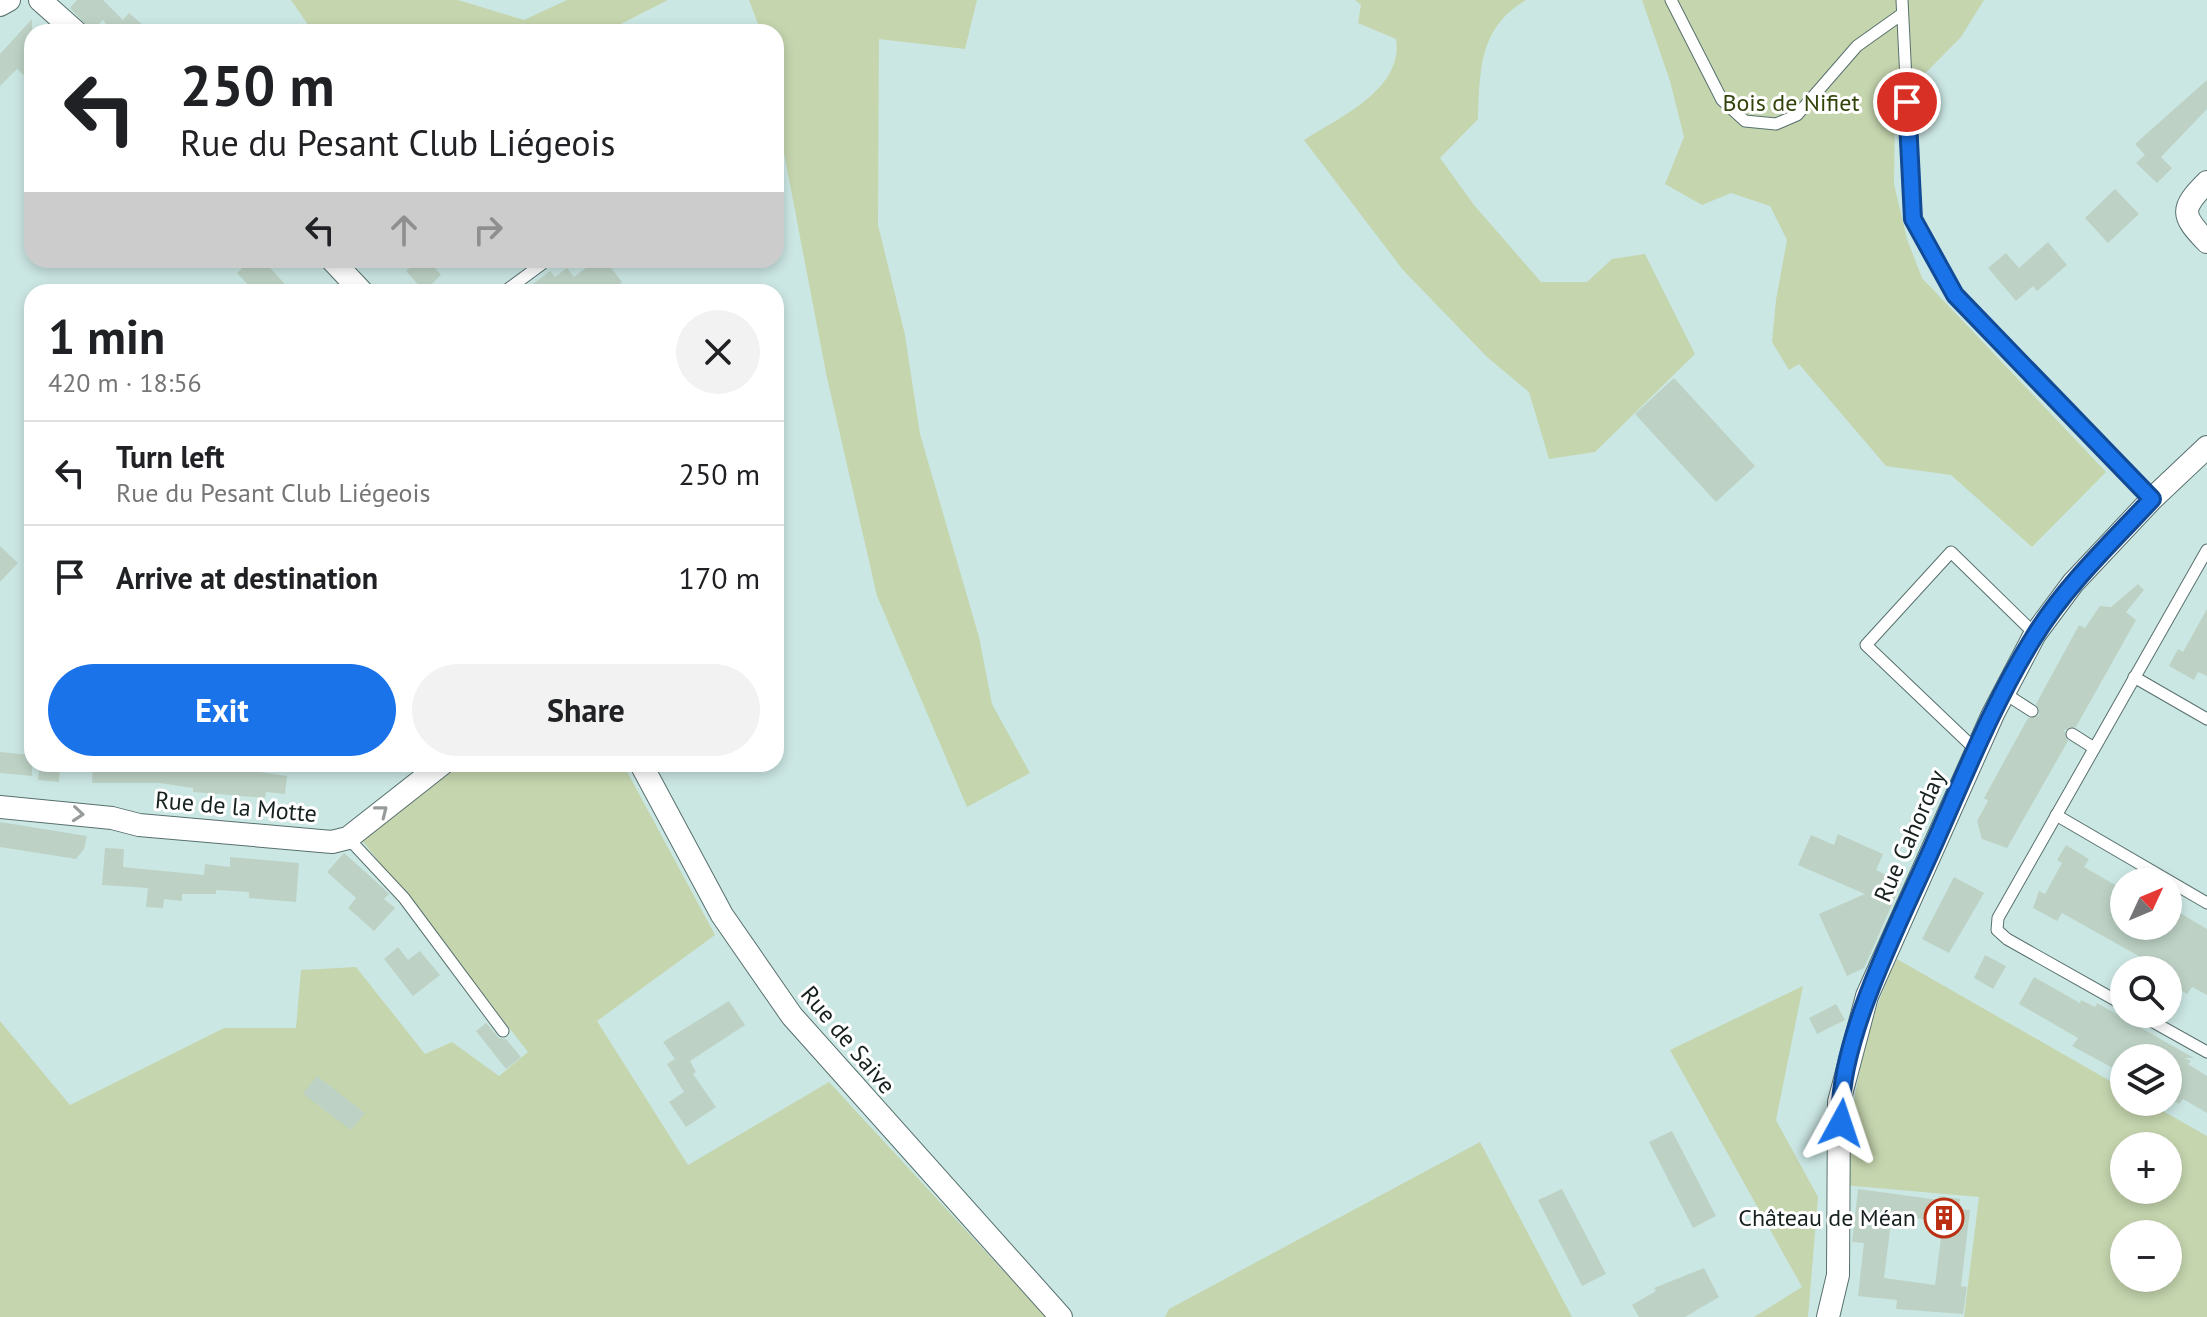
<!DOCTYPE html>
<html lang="en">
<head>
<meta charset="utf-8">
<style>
  :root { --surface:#fff; --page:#f2f2f2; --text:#202124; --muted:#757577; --line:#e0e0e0; --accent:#1a73e8 }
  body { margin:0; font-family:"PT Sans",sans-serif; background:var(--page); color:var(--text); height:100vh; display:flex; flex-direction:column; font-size:30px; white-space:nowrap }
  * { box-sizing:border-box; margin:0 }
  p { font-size:26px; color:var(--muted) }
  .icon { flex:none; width:44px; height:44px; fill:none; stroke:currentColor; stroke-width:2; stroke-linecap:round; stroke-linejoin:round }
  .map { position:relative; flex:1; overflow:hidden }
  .panel { position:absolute; left:24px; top:284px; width:760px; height:488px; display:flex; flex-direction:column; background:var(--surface); border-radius:24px; box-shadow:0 4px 12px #0003 }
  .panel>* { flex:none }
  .guide { position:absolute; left:24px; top:24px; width:760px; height:244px; border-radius:24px; box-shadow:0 4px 12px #0003; background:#fff; color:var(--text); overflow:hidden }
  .needle { width:52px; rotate:46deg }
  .fabs { position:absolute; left:2110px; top:868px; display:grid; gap:16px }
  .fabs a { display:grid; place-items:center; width:72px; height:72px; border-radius:50%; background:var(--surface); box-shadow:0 4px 12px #0003; font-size:40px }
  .pin { position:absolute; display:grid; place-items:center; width:68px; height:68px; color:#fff; margin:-34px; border:4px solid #fff; border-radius:50%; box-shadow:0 2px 8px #0007 }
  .me { position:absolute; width:88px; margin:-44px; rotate:5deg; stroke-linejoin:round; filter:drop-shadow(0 0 6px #0008) }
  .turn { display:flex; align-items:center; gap:28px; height:168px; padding:0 24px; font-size:36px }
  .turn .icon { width:104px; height:104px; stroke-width:2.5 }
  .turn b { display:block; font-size:56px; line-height:68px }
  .lanes { display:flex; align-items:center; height:76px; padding:0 24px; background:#0003; justify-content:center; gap:40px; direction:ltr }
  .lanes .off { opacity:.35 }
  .round { display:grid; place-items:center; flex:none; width:84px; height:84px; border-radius:42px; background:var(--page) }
  .overview { display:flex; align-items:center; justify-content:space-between; height:136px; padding:0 24px }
  h1 { font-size:48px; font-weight:700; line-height:60px }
  .primary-button { display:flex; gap:16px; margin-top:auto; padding:16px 24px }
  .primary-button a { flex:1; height:92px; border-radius:48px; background:var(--accent); color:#fff; font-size:32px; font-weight:700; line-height:92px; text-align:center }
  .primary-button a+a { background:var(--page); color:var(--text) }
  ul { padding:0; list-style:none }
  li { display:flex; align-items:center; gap:24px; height:104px; padding:0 24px; border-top:2px solid var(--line) }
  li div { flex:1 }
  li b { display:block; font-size:30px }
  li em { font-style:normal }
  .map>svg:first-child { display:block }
  .green { fill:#c5d5ae; fill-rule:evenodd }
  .building { fill:#bdd2c5; fill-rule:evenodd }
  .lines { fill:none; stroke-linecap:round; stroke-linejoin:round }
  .lane-casing { stroke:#57706d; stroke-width:13 }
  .street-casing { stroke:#57706d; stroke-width:24 }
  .lane { stroke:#fff; stroke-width:11 }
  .street { stroke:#fff; stroke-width:22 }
  .oneway { stroke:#979b9b }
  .route-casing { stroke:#114b97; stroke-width:20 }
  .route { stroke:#1a73e8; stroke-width:14 }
  .labels { text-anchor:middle; stroke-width:6; stroke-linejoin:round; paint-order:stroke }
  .park-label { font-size:24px; fill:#314309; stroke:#fff }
  .street-label { font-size:24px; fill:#172120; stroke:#fff }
  .poi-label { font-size:24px; fill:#172120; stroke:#fff; text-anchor:end }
</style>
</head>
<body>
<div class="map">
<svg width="2207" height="1317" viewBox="0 0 2207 1317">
  <rect width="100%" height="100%" fill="#cbe7e4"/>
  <g class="green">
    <path d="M291,0H458L524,20L567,0H668L605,32H313Z"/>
    <path d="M749,0H977L965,49L879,39L878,225L905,335L920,434L979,637L992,704L1030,773L967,807L877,596L826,373L776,111V32H761Z"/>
    <path d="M1355,0H1526C1479,28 1480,69 1478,119L1440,158L1474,205L1541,282H1587L1612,259L1645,254L1695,354L1595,452L1549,459L1529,392L1487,357L1403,270L1304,140C1339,118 1404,89 1396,39L1358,23L1361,5Z"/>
    <path d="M1642,0H1984L1961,37L1895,104L1894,184L1907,239L1922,278L2106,472L2032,547L1951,475L1886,466L1799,364L1789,370L1772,342L1776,300L1787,240L1770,206L1731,193L1702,205L1665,184L1684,137L1670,81Z"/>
    <path d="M457,764H623L715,935L597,1021L688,1165L829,1082L1046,1317H0V1021L70,1105L224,1028H296L301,970L356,967L425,1054L452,1042L499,1076L528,1052L361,839Z"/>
    <path d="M1897,959L2124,1089V1102H2147L2207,1136V1317H1964L1979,1197L1843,1185C1851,1108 1862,1029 1897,959ZM2124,1146H2168V1190H2124ZM2124,1234H2168V1278H2124Z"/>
    <path d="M1803,986L1776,1120L1818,1197L1808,1317H1754L1802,1287L1670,1050Z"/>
    <path d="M1480,1142L1572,1317H1165L1169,1309Z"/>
  </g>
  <g class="building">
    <path d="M77,0H103L123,20L129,13L151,32H113L103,20L92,31L70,8Z"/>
    <path d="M32,19V83L17,69L0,86V54Z"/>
    <path d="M2207,80V109L2161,157L2172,168L2157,183L2136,163L2145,155L2135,144Z"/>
    <path d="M2115,189L2139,214L2108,243L2085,218Z"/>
    <path d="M2048,242L2067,265L2037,291L2033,286L2016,301L1988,268L2006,253L2019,268Z"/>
    <path d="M251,260H263L292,292H255L237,273Z"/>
    <path d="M419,260H428L441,275L424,291L406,271Z"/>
    <path d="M596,260H605L622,282L610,292H523L550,271L555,277L567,268L574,277Z"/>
    <path d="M1674,378L1755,466L1716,502L1635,414Z"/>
    <path d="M0,546L18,563L0,582Z"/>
    <path d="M2138,584L2144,590L2126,612L2136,620L2076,727L2064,730L2068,741L2007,848L1982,839L1977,821L1988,801L1984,798L2028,718L2039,715L2036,704L2079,625L2085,628L2100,606L2111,607Z"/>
    <path d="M2207,609V676L2198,672L2194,680L2169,666L2178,649L2183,652Z"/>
    <path d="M0,752L32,755V776L0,773Z"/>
    <path d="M40,764H60L59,782L38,780Z"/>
    <path d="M93,764H239V769L287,776L285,794L266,792L265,798L193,792V788L160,783H92Z"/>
    <path d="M0,822L87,836L84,849L76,859L0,847Z"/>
    <path d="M1838,834L1883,854L1876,870L1902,882L1864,968L1847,976L1819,914L1865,894L1798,865L1811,835L1834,845Z"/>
    <path d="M2066,845L2089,859L2084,867L2124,890V926H2168V906L2207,929V995L2192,987L2187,994L2168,982V970H2139L2144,959L2062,913L2057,921L2033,908L2039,891L2045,894L2062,863L2057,860Z"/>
    <path d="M105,848L124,849L123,867L204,875L205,864L230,867V857L299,863L296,902L249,898V892L216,890V894H182V901L164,899L163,908L146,907L148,888L102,885Z"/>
    <path d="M344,853L381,886L389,894L384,899L395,908L374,931L348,908L356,898L327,872Z"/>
    <path d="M1954,877L1984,893L1949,953L1922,939Z"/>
    <path d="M398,947L408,960L420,951L440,975L413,996L384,959Z"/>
    <path d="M1985,955L2006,966L1993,989L1974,978Z"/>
    <path d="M2034,977L2080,1003L2081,1000L2095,1007L2097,1003L2194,1058H2185L2191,1061L2188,1064L2207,1076V1113L2183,1099L2179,1104L2168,1098V1058H2124V1074L2072,1046L2078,1038L2019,1004Z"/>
    <path d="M729,1001L745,1025L690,1061L696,1072L693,1074L716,1107L686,1127L669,1102L684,1092L667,1064L675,1059L663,1042Z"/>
    <path d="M1836,1004L1845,1020L1817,1034L1809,1018Z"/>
    <path d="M486,1023L499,1038L506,1039L521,1057L506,1069L476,1031Z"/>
    <path d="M317,1076L365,1113L351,1130L303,1094Z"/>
    <path d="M1672,1131L1716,1216L1693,1228L1649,1142Z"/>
    <path d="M1562,1189L1606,1274L1582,1286L1538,1200Z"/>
    <path d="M1858,1189L1939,1200V1196L1960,1199L1959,1209L1970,1210L1961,1286L1967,1287L1963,1314L1896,1309L1897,1300L1858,1296L1864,1243L1852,1242ZM1892,1215L1943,1222L1935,1285L1884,1278Z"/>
    <path d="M1704,1268L1719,1297L1685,1317H1639L1632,1305L1656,1291L1654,1288Z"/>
  </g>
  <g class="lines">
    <g class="lane-casing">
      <g id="lane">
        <path d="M1671,0L1722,100L1745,121L1776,124L1797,115L1857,46L1902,14"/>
        <path d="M1902,0L1913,219L1955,295L2152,499"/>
        <path d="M504,292L542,264"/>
        <path d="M2134,677L2207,719"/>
        <path d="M2004,693L2032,711"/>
        <path d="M2072,734L2094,748"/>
        <path d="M1976,750L1866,645L1951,552L2035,634"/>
        <path d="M2056,815L2207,903"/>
        <path d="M348,838L404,898L503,1031"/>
        <path d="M2124,1005L2007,939L1997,930L1998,918L2207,550"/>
        <path d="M2139,1014L2207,1052"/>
      </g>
    </g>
    <g class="street-casing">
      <g id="street">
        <path d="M40,0L76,32"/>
        <path d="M0,5L9,0"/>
        <path d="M2207,182C2180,209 2181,215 2207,242"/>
        <path d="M332,260L362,292"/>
        <path d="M641,764L722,915L792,1016L1061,1317"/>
        <path d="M0,807L112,818L139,825L332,842L348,838L442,764"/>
        <path d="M1828,1317L1838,1275L1839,1102L1867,996L1993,714L2035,634L2073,583L2152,499L2207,447"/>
      </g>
    </g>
    <use href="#lane" class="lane"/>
    <use href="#street" class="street"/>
  </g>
  <defs><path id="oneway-chevron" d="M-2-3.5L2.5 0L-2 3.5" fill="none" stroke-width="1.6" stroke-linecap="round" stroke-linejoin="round" transform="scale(2)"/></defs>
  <g class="oneway">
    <use href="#oneway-chevron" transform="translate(382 811) rotate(-38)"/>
    <use href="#oneway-chevron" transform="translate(78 814) rotate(5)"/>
  </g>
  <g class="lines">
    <g class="route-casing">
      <path id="route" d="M1841,1123C1835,1044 1902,917 1934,844C1965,774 1994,701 2034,637C2066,585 2111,543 2152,499L1955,295L1913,219L1907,102"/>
    </g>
    <use href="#route" class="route"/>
  </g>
  <defs>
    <g id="building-ring" transform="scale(2)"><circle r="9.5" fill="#fff" stroke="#bb3013" stroke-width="1.5"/><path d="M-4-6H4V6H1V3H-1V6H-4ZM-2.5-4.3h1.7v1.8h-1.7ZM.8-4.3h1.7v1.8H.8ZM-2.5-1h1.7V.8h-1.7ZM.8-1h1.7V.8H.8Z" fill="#bb3013"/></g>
  </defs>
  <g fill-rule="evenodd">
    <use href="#building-ring" x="1944" y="1218"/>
  </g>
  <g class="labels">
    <g class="park-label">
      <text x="1791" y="111">Bois de Nifiet</text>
    </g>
    <g class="street-label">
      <text transform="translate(236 807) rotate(5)" y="8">Rue de la Motte</text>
      <text transform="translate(1910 836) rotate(-66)" y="8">Rue Cahorday</text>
      <text transform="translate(848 1040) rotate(50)" y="8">Rue de Saive</text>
    </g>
    <g class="poi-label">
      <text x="1916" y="1226">Château de Méan</text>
    </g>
  </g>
</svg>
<div class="fabs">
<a><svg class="needle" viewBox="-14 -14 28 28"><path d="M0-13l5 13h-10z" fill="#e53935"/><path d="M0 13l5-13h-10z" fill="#757577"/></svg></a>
<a><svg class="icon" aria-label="search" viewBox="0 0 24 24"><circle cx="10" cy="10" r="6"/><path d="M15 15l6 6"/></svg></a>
<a><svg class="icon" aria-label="layers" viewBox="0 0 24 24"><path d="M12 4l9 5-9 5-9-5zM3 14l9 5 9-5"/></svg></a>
<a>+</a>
<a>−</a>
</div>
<div class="pin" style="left:1907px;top:102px;background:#d93025"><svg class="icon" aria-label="arrive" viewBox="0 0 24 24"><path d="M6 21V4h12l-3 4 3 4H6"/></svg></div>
<svg class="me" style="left:1841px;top:1123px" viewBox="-20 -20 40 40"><path d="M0-17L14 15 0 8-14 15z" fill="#1a73e8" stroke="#fff" stroke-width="4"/></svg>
<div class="guide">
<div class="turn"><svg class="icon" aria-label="left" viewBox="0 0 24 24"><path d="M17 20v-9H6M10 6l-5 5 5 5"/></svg><div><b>250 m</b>Rue du Pesant Club Liégeois</div></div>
<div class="lanes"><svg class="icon" aria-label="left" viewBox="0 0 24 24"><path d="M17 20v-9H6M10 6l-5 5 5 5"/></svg><svg class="icon off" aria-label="ahead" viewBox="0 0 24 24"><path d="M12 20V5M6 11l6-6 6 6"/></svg><svg class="icon off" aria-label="right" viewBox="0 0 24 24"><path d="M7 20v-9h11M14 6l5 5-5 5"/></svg></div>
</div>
<section class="panel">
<div class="overview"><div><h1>1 min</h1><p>420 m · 18:56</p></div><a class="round"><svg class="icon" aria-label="close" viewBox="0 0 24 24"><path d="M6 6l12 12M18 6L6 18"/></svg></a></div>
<ul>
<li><svg class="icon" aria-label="left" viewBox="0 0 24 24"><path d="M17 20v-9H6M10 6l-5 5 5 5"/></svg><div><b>Turn left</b><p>Rue du Pesant Club Liégeois</p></div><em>250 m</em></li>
<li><svg class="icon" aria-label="arrive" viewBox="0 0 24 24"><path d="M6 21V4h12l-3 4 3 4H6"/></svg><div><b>Arrive at destination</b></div><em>170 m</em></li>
</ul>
<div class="primary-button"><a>Exit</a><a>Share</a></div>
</section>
</div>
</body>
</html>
